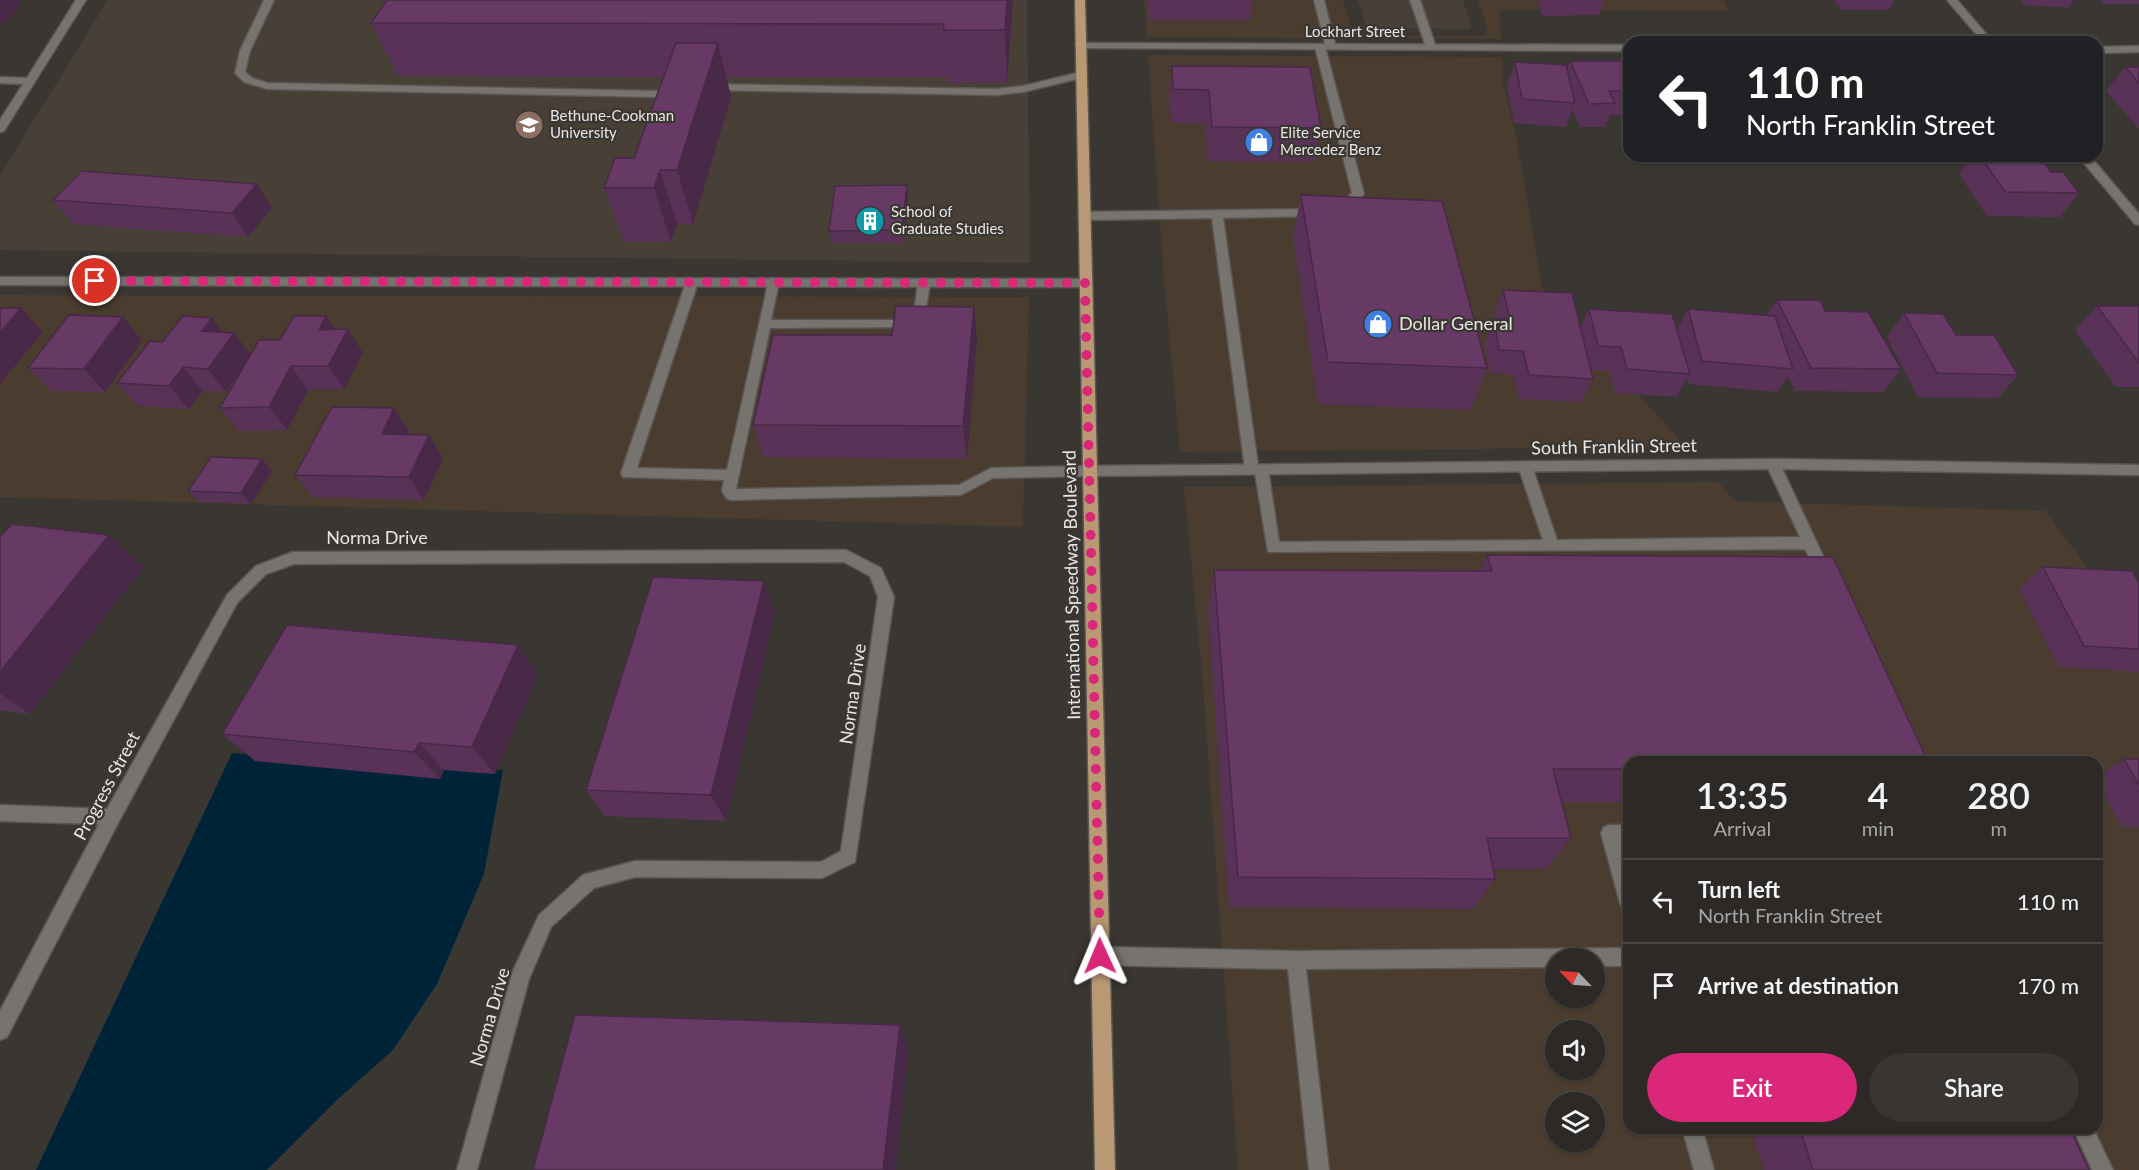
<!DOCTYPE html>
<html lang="en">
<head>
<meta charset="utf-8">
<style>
  :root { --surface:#2c2926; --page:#383532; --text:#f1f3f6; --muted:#a6a6a7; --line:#484543; --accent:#db2777 }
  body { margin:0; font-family:Lato,sans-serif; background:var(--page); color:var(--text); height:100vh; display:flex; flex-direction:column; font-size:22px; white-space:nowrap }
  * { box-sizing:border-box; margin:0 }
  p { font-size:20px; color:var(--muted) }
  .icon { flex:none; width:33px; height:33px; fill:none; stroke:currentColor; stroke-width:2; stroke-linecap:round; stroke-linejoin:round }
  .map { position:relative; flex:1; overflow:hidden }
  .panel { position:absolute; left:1623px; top:756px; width:480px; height:378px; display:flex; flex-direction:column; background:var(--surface); border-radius:18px; box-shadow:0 2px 4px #0004,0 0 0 2px var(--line) }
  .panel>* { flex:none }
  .banner { position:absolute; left:1623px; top:36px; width:480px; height:126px; border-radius:18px; box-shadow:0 2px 4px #0004,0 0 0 2px var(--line); background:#202124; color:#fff; overflow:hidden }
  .needle { width:39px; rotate:295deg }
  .controls { position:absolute; left:1545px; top:948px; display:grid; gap:12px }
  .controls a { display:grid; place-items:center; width:60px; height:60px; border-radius:50%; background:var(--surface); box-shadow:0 2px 4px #0004,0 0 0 2px var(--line); font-size:30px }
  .pin { position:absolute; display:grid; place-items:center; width:51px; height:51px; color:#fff; margin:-26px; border:3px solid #fff; border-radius:50%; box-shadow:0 2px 6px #0007 }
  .me { position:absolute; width:66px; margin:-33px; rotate:359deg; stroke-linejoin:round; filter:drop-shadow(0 0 4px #0008) }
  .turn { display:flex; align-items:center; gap:21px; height:126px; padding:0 24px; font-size:27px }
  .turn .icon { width:78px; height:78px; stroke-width:2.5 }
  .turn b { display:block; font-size:42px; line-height:51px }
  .eta { display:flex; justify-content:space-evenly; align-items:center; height:102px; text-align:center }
  .eta b { font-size:36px; font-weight:600; line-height:42px }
  .action { display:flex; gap:12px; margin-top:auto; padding:12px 24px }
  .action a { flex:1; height:69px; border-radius:36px; background:var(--accent); color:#fff; font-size:24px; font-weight:600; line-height:69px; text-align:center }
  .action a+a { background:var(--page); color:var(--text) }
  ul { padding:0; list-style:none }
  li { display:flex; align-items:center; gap:18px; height:84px; padding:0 24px; border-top:2px solid var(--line) }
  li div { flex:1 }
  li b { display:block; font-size:22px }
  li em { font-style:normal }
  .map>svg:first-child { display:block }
  .commercial { fill:#4a3c2f; fill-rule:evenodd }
  .built { fill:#483f37 }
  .water { fill:#002437 }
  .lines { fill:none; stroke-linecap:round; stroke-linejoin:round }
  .lane-casing { stroke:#595653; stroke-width:3 }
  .street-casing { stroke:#595653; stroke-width:3 }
  .primary-casing { stroke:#595653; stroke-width:3 }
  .lane { fill:#77736f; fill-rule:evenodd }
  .street { fill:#77736f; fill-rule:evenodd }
  .primary { fill:#b89973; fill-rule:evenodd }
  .wall { fill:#593258 }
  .shaded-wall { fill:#482947 }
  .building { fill:#673a66; stroke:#482947; stroke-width:1.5 }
  .route { stroke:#db2777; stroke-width:10; stroke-dasharray:0 18 }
  .labels { text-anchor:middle; stroke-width:4.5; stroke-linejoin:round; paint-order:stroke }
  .far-street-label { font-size:15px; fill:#e8e6e4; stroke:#3a3733 }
  .far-poi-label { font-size:15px; fill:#e8e6e4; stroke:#3a3733; text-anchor:start }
  .poi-label { font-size:18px; fill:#e8e6e4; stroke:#3a3733; text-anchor:start }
  .street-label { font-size:18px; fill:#e8e6e4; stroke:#3a3733 }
</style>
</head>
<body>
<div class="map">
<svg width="2139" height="1170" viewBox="0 0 2139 1170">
  <rect width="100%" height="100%" fill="#3a3733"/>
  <g class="commercial">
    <path d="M1144,0H1343L1351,27L1356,32L1370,35L1484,36L1488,30L1478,0H1723L1729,11L1500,10L1501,39L1147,37Z"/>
    <path d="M1148,55L1502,57L1503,85L1515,130L1542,288L1686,447L1180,452L1164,280Z"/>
    <path d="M0,295L1029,297L1023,527L0,497Z"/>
    <path d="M1718,482L1735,501L2046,511L2139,640V1170H1238L1202,674L1184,487ZM1629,762H2097V1128H1629ZM1556,958H1594V998H1556ZM1556,1030H1594V1070H1556ZM1556,1102H1594V1142H1556Z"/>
  </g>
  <g class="built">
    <path d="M108,0H1027L1030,263L0,250V175Z"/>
    <path d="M1358,0H1463L1472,29L1367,28Z"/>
  </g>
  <path class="water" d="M232,753L503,770L484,874L437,984L393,1050L339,1098L267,1170H36Z"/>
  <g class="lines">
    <g class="lane-casing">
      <g id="lane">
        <path d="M264,0H274L250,51L245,72L252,78L268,83L657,91L676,88L681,91L657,97L267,89L244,82L235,73L240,51Z"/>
        <path d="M1314,0H1324L1336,47L1335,49L1326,47Z"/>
        <path d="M1410,0H1420L1436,47L1435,49L1426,47Z"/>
        <path d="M1320,44L1325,47L1364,194L1350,210L1339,214L1333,210L1352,193L1315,47Z"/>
        <path d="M1081,72L1086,75L1085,77L1023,92L997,95L709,90L704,87L709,84L997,89L1023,86Z"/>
        <path d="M1316,209L1320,210V216L1223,218L1258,465H1266L1268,469L1279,542L1543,540L1518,466L1525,461L1532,466L1557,540L1800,537L1766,464L1773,459L1780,464L1832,575L1830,579H1820L1805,549L1268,552L1255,473H1247L1245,469L1212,218L1084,220L1078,216L1084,212Z"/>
        <path d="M692,278L698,282L637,468L727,470L769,279L773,278L779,282L771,320H913L918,283L924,279L930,283L923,327L770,328L736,489L959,485L991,468L1089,466L1096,471L1089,476L993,478L961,495L732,500L727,499L722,491L724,480L623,477L621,473L686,282Z"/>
        <path d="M1610,825H1629V841H1621L1629,871V912L1623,909L1620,903L1601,833L1604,827Z"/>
        <path d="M1100,947L1296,951L1629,948V966H1594V958H1556V967L1306,969L1329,1170H1309L1288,969L1100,965L1093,962L1091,956L1093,950Z"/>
        <path d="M1682,1128H1702L1714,1170H1694Z"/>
        <path d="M2073,1128H2093L2113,1170H2092Z"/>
      </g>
    </g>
    <g class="street-casing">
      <g id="street">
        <path d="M76,0H86L4,131L0,132V120L23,84L0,83V77L27,78Z"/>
        <path d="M1947,0H1957L1993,42H1983Z"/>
        <path d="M1076,43L1629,45V51L1080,48L1075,45Z"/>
        <path d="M2139,46V52L2097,53V47Z"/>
        <path d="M2078,156H2090L2139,214V225L2135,224Z"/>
        <path d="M0,277L1085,279L1091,283L1085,287L0,285Z"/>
        <path d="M1773,459L2139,465V475L1773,469L1089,476L1082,471L1089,466Z"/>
        <path d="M846,550L881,568L894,597L855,862L822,878L635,877L594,888L551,927L529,979L477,1170H457L513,971L539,915L583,875L635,861L821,862L841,851L878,597L870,576L844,562L294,564L266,574L237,603L118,823L7,1037L0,1040V1011L99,824L0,821V805L107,809L227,595L256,566L293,552Z"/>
      </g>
    </g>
    <g class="primary-casing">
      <path id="primary" d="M1075,0H1085L1115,1170H1095Z"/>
    </g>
    <use href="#lane" class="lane"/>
    <use href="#street" class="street"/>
    <use href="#primary" class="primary"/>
  </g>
  <g class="wall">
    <path d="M1013,0L1007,83H948L947,77H726L731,97L693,224H677L671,242H624L604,188L634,158L664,77L398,76L371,23Z"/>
    <path d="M1148,0H1252L1250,20H1149Z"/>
    <path d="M1537,0H1604L1599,15L1542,16Z"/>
    <path d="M1834,0H1895L1889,10H1842Z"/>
    <path d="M2021,0H2074L2069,8L2025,5Z"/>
    <path d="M2100,0H2139V4H2104Z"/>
    <path d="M1570,61H1629V115H1610L1605,127H1580L1572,109L1566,127L1514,123L1507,86L1515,62L1567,70Z"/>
    <path d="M1172,66L1321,128L1314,162L1208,161L1205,124L1171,123L1169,99Z"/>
    <path d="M2125,67H2139V129L2106,91Z"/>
    <path d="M1972,156H2039L2051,172L2079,193L2060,217L1987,216L1959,174Z"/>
    <path d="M257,184L272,208L248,237L73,224L53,200Z"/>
    <path d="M1301,195L1487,368L1471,410L1318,404L1293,237Z"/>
    <path d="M908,197L904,243H832L829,231Z"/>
    <path d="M1503,290L1580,328L1589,309L1677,330L1688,309L1767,315L1777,300L1825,311L1901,369L1883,392L1795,391L1788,376L1777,392L1689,384L1687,378L1676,397L1615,393L1609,371L1591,370L1593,379L1581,402L1519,399L1514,375L1490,373L1485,342L1494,319H1495L1494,314Z"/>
    <path d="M2097,306H2139V387H2116L2075,330Z"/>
    <path d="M1904,313L1956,335L2018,375L1998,398L1918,397L1887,337Z"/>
    <path d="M326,316L335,329L363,353L344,389L308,390L287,430L239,431L220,408L240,373L226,392L202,391L189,409L138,406L117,383L162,342L223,332L234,333L250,355Z"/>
    <path d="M977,340L967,459L763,457L753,425Z"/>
    <path d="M142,341L105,392L51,391L28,368Z"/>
    <path d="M394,408L409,432L408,434L429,435L443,458L424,500L313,497L295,475Z"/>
    <path d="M262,459L272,471L251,504L199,502L188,491Z"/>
    <path d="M0,537L143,567L30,714L0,710Z"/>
    <path d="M1487,555L1629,762V802H1562L1571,838L1546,869H1493L1495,879L1473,909L1229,907L1208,608L1214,570L1480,571Z"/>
    <path d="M2043,567L2139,583V672L2058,667L2019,589Z"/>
    <path d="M775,612L726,821L605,816L586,790Z"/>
    <path d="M538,674L495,774L444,770L440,779L255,761L222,734Z"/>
    <path d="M2124,759H2139V827H2122L2097,782V777Z"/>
    <path d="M1751,1128H2070L2089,1170H1764Z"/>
  </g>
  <g class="shaded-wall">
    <path d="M0,0H18L22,5L0,26Z"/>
    <path d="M1007,0H1013L1007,83L1005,30Z"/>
    <path d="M718,43L731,97L693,224L677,170Z"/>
    <path d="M660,170L677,224L671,242L654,188Z"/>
    <path d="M257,184L272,208L248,237L232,213Z"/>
    <path d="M907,185L908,197L904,243L902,230Z"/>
    <path d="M974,307L977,340L967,459L963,426Z"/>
    <path d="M21,308L43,332L0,384V333Z"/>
    <path d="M326,316L342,340L348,329L363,353L344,389L328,366L319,330Z"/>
    <path d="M123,317L142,341L105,392L84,369Z"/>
    <path d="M212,318L229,340L234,333L252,356L226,392L208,369L202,331Z"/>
    <path d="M291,366L308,390L287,430L269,407Z"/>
    <path d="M183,367L202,391L189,409L169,386Z"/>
    <path d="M394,408L409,432L398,457L382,434Z"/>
    <path d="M429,435L443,458L424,500L409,477Z"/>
    <path d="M262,459L272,471L251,504L241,493Z"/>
    <path d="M109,535L143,567L30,714L0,693V672Z"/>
    <path d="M764,581L775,612L726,821L711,795Z"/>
    <path d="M518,645L538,674L495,774L472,747Z"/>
    <path d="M419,743L444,770L440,779L414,752Z"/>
    <path d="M900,1025L909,1048L896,1170H883Z"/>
  </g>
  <g class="building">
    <path d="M387,0H1007L1005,30H943L944,24L371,23Z"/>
    <path d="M676,43H718L677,170H660L654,188H604L615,158H634Z"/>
    <path d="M1570,61H1629V91H1609L1615,103L1589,104Z"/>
    <path d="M1515,62L1566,65L1575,103L1522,99Z"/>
    <path d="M1172,66L1310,67L1321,128L1212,127L1209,90L1173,89Z"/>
    <path d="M2125,67H2139V83Z"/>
    <path d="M1980,156H2039L2051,172H2063L2079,193L2005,192Z"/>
    <path d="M82,171L257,184L232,213L53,200Z"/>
    <path d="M907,185L902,230L829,231L835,186Z"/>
    <path d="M1301,195L1442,201L1487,368L1328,362Z"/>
    <path d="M1503,290L1572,293L1593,379L1529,375L1523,351L1499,350L1494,319H1510Z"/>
    <path d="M1777,300H1820L1825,311L1868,312L1901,369L1811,368Z"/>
    <path d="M896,306L974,307L963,426L753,425L773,335H892Z"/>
    <path d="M2097,306H2139V363Z"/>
    <path d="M0,308H21L0,333Z"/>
    <path d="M1589,309L1672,314L1690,374L1627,369L1621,347L1598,346Z"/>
    <path d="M1688,309L1775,316L1793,369L1702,361Z"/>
    <path d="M1904,313L1943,314L1956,335H1994L2018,375L1937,373Z"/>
    <path d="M69,315L123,317L84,369L28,368Z"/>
    <path d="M183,316L212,318L202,331L234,333L208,369L183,367L169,386L117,383L150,341L162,342Z"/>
    <path d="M294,316H326L319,330L348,329L328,366H291L269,407L220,408L259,340H280Z"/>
    <path d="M332,407L394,408L382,434L429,435L409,477L295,475Z"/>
    <path d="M211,457L262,459L241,493L188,491Z"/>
    <path d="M12,524L109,535L0,672V537Z"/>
    <path d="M1487,555L1833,557L1928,762H1629V769H1553L1571,838H1487L1495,879L1238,877L1214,570L1492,571Z"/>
    <path d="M2043,567L2132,571L2139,583V649L2084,646Z"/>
    <path d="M653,577L764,581L711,795L586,790Z"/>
    <path d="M287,625L518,645L472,747L419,743L414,752L222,734Z"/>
    <path d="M2124,759H2139V785Z"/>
    <path d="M575,1015L900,1025L883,1170H533Z"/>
    <path d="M1800,1128H2070L2089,1170H1813Z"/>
  </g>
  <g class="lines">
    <path class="route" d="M95,281L1085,283L1100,956"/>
  </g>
  <defs>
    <g id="university-disc" transform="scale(1.5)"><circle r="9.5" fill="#8d6e63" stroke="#3a3733"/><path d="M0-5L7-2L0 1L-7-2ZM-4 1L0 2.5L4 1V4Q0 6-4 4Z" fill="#fff"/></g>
    <g id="shop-disc" transform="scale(1.5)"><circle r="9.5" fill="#3f7fe0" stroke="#3a3733"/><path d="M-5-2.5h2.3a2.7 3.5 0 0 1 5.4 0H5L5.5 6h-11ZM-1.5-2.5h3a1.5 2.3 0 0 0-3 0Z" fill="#fff"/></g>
    <g id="building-disc" transform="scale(1.5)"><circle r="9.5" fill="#0f9aa8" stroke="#3a3733"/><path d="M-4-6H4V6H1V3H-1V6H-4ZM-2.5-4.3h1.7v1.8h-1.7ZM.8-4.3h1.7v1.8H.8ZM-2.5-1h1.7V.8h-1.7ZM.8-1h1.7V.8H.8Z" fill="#fff"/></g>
  </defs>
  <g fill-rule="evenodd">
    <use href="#university-disc" x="529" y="125"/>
    <use href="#shop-disc" x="1259" y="142"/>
    <use href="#building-disc" x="870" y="221"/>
    <use href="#shop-disc" x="1378" y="324"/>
  </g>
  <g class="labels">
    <g class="far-street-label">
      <text x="1355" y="37">Lockhart Street</text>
    </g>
    <g class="far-poi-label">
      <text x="550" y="121">Bethune-Cookman<tspan x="550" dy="17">University</tspan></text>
      <text x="1280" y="138">Elite Service<tspan x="1280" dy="17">Mercedez Benz</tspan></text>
      <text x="891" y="217">School of<tspan x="891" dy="17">Graduate Studies</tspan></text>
    </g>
    <g class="poi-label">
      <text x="1399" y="330">Dollar General</text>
    </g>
    <g class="street-label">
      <text transform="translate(1614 447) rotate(-1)" y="6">South Franklin Street</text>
      <text x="377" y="544">Norma Drive</text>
      <text transform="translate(1072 585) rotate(-91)" y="6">International Speedway Boulevard</text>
      <text transform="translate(853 694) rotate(-82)" y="6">Norma Drive</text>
      <text transform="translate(107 786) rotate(-62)" y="6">Progress Street</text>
      <text transform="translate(490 1017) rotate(-74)" y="6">Norma Drive</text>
    </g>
  </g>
</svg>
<div class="controls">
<a><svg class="needle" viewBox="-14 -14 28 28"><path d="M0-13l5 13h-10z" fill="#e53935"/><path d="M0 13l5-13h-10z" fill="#a6a6a7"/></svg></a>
<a><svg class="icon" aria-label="sound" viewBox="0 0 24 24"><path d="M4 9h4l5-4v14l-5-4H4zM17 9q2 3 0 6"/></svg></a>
<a><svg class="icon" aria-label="layers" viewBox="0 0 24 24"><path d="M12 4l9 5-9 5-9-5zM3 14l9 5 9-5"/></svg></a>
</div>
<div class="pin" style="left:95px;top:281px;background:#d93025"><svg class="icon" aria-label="arrive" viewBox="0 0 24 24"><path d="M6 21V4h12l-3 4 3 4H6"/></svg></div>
<svg class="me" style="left:1100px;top:956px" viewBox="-20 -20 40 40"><path d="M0-17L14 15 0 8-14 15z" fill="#db2777" stroke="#fff" stroke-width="4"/></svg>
<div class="banner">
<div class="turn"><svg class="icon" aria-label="left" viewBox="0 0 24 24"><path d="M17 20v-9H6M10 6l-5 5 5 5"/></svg><div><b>110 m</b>North Franklin Street</div></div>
</div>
<section class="panel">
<div class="eta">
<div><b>13:35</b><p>Arrival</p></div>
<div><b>4</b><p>min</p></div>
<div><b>280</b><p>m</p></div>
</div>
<ul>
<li><svg class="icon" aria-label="left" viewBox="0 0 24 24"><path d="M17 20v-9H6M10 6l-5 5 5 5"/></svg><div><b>Turn left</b><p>North Franklin Street</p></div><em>110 m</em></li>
<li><svg class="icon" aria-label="arrive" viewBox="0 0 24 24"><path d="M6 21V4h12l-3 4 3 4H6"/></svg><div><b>Arrive at destination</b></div><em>170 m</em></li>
</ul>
<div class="action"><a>Exit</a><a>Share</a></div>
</section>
</div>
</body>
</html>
